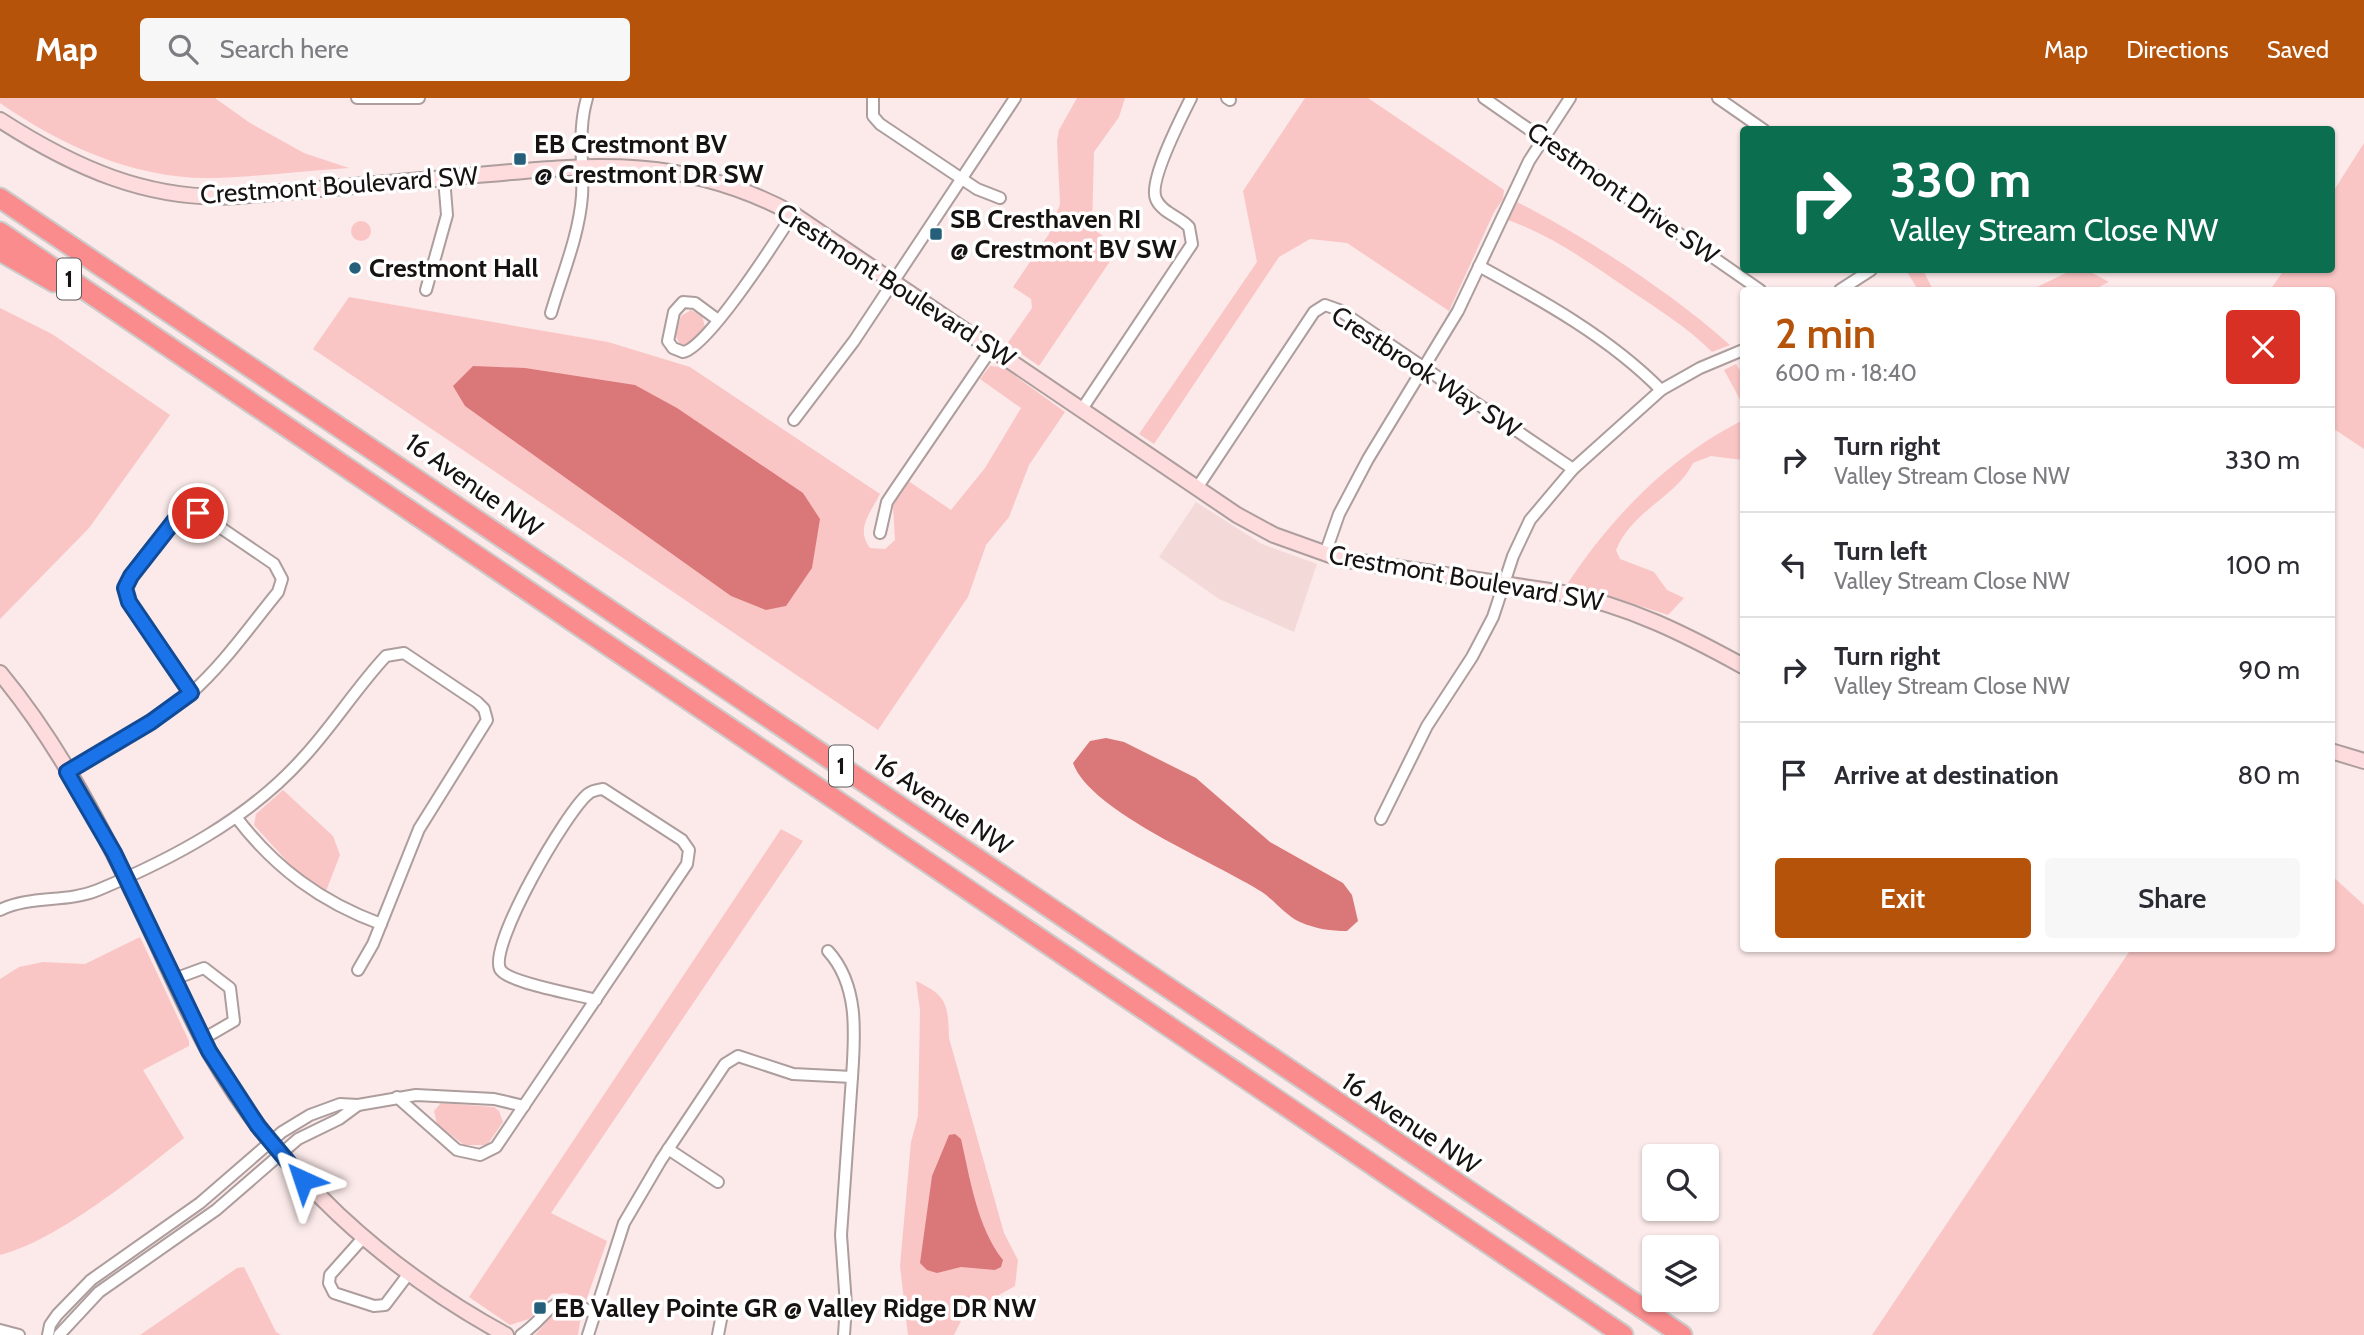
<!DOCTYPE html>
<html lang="en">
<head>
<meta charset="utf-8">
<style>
  :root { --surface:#fff; --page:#f7f7f7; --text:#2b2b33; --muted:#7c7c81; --line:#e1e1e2; --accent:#b45309 }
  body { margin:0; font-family:Cabin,sans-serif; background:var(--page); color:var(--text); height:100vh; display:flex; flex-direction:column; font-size:26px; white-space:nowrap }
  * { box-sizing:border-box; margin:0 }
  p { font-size:23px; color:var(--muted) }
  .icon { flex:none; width:38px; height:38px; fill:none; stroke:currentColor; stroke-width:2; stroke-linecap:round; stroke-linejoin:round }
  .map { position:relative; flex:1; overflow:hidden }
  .side { position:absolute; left:1740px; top:189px; width:595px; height:665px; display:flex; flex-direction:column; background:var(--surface); border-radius:7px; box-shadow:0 2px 5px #0004 }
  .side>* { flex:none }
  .banner { position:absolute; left:1740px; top:28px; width:595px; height:147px; border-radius:7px; box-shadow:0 2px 5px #0004; background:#0b6e4f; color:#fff; overflow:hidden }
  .buttons { position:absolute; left:1642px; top:1046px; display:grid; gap:14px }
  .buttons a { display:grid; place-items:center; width:77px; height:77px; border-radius:7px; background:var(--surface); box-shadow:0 2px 5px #0004; font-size:35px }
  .pin { position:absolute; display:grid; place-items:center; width:60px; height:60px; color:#fff; margin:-30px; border:4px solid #fff; border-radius:50%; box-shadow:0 2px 7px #0007 }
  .me { position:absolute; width:77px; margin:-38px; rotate:318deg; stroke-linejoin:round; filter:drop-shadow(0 0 5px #0008) }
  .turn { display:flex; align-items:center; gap:24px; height:147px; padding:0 35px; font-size:32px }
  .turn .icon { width:91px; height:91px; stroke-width:2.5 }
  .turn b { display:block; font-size:49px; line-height:60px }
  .round { display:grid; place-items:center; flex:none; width:74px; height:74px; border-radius:7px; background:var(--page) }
  .summary { display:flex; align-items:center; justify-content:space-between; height:119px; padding:0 35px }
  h1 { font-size:42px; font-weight:600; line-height:52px; color:var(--accent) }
  .action { display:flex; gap:14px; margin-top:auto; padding:14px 35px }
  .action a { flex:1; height:80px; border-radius:7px; background:var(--accent); color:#fff; font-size:28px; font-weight:600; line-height:80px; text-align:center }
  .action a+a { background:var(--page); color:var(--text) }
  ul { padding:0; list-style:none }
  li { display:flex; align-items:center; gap:21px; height:105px; padding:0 35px; border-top:2px solid var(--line) }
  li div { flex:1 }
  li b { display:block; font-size:26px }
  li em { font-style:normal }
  header { display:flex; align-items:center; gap:42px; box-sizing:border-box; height:98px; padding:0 35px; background:var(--accent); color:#fff }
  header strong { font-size:33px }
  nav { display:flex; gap:38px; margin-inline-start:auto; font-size:24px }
  .search { width:490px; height:63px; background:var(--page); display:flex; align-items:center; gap:18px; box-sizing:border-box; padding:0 24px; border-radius:7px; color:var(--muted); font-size:26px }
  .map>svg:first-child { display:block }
  .built { fill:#f3dad9 }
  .green { fill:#fac6c5 }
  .water { fill:#da7879 }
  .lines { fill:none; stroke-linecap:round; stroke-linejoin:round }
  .street-casing { stroke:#ad9d9d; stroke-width:14 }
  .secondary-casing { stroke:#ad9d9d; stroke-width:18 }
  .highway-casing { stroke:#cccbcb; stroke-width:23 }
  .street { stroke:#fff; stroke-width:10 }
  .secondary { stroke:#fedcdd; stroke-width:14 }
  .highway { stroke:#fa8c8d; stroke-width:19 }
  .route-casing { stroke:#114b97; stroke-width:18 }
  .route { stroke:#1a73e8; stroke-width:12 }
  .poi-dot { fill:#265f79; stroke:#fff; stroke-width:2.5 }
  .labels { text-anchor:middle; stroke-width:7; stroke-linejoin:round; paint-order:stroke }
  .shield { fill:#fff; stroke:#5d5a5a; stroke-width:2 }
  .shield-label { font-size:24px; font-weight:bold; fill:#181313 }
  .poi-label { font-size:26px; font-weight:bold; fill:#181313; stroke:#fff; text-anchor:start }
  .street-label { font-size:26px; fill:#181313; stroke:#fff }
</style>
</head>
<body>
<header>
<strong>Map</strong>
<div class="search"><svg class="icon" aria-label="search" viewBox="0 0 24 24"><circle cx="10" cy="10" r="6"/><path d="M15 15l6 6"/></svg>Search here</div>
<nav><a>Map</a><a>Directions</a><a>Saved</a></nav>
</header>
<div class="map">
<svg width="2364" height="1237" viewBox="0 0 2364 1237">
  <rect width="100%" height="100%" fill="#fbeae9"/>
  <path class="built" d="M1196,404L1262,446L1317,466L1294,534L1219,501L1159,459Z"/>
  <g class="green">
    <path d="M0,0H215L250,25L304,55L349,70C303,73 256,79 210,80C135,81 60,47 0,5Z"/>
    <path d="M1077,0H1125L1119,19L1094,54L1092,130L1119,150L1039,268L1007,246L1032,210L1031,201L1013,189L1049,136L1060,106L1057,43L1059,32Z"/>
    <path d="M1305,0H1368L1504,92L1503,101L1494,114L1449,213L1347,145L1310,141L1279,159L1154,346L1139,336L1257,164L1243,93Z"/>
    <path d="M2364,45V351L2331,329V192H2270L2284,172H2331V97Z"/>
    <path d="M1517,104C1586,139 1672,195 1730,247L1712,254C1686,228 1656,210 1625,189C1587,163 1552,138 1508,122Z"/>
    <circle cx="361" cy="133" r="10"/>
    <path d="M1906,172H1923L1933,192H1918Z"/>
    <path d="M2072,172H2087L2109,184L2093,192H2031Z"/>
    <path d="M349,199L608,244L690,269L880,396C871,414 855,431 870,450L885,451L895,442L893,408L907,382L951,412L985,370L1021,310L980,281L990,268L1003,269L1065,314L1029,367L1009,419L986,447L968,499L878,632L313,251Z"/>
    <path d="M0,210L52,236L170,317L89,430L0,521Z"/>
    <path d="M691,212L702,218L705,229L690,247L681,248L675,237L681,218Z"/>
    <path d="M1736,266L1743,278V307L1724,272Z"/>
    <path d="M1743,322L1742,362L1711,358L1693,365C1677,399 1633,411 1616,452L1620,461L1654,474L1667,492L1684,500L1668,517L1568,485C1613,417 1670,359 1743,322Z"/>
    <path d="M283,692L333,738L340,757L326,793L294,771L254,727L256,716Z"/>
    <path d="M781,731L803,743L551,1115L607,1143L586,1203L566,1195L552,1196L529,1221L510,1227L469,1199Z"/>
    <path d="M2331,777L2364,807V1237H1872L2131,851L2331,850Z"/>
    <path d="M140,839L189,943V948L143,972L184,1040C136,1078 58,1142 0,1157V881L19,869L43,864L85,866Z"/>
    <path d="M916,883C948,898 948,907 949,940L1004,1135L1018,1162L1015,1188L964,1217L954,1237H908L900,1168L911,1044L918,1018L920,912Z"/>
    <path d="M441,1005L494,1009L499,1013L503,1024L487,1047H464L437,1026L434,1013Z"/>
    <path d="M244,1169L276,1234L281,1237H140L237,1170Z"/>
    <path d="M567,1210L581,1217L578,1237H535L558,1211Z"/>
  </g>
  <g class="water">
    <path d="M473,268L525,270L635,287L677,310L803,395L820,421L812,470L786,508L766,512L731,498L465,308L453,288Z"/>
    <path d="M1106,640L1124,644L1196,680L1270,744L1343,785L1352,797L1358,823L1347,833C1331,833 1316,831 1300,824C1286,818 1275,803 1262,794C1217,765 1090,714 1073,665L1090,643Z"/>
    <path d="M955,1036L961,1041C970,1080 977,1129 1003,1162L1001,1169L995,1172L961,1169L937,1175L927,1172L920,1165L932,1078L949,1037Z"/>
  </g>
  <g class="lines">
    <g class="street-casing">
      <g id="street">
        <path d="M357,0H419"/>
        <path d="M873,0V18L880,26L977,91L1000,100"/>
        <path d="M1227,0L1230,2"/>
        <path d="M1484,0L1760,192"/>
        <path d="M1718,0L1764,32"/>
        <path d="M1479,168C1543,203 1610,240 1661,292"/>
        <path d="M426,192L447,117L444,80"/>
        <path d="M1840,192L1871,172"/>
        <path d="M551,215C562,177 579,138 582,98C584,64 577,34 587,0"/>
        <path d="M718,222L695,205L683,204L674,214L668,243L673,250L683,254C707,251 777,141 793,116"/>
        <path d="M1082,311L1192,146L1189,129C1180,119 1161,114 1156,101C1148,84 1182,18 1191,0"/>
        <path d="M794,322L854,243L1015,0"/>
        <path d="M1197,390L1314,214L1325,207L1339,212L1573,371"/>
        <path d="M880,435L887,404L895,392L992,250"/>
        <path d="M1325,456L1339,416L1368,361L1458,213L1529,63L1570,0"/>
        <path d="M67,674C109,649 153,627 190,596C224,566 250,528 278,494L282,481L274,466L202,417L189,414C174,418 129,474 125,490L129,504L191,595"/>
        <path d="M236,719C275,770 321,804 381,826"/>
        <path d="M1381,721L1427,628L1472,559L1493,519L1513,458L1530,422L1573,371L1661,292L1700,270L1743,252"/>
        <path d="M0,812C31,797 66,805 98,792C172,761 248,721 302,661C332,629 356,590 386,558L404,555L477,604L484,611L487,622L419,731L373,846L358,872"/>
        <path d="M828,853C859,887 855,936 852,979"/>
        <path d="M174,881L204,870L230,890L234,923L203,941"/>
        <path d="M397,999L457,1052L480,1057L496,1049L687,766L689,752L682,742L603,691C597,692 593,692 588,696C566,714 489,846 500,871C507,885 577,896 596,902"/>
        <path d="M668,1051L718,1084"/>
        <path d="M363,1140L330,1177L329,1185L334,1195L374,1208L385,1207L410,1174"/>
        <path d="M0,1232L19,1237"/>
        <path d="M48,1237L50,1227L57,1217L91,1182L200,1105L282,1034L310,1017L340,1006L358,1007L416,997L494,1001L524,1008"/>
        <path d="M59,1237L99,1194L216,1112L298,1041L339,1021L358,1007"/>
        <path d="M521,1237C556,1213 547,1191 594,1215"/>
        <path d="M588,1237L624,1125L661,1062L725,966L738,958L793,976L852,979L841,1137L846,1207L844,1237"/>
        <path d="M718,1237L722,1216"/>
      </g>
    </g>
    <g class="secondary-casing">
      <g id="secondary">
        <path d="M0,22C73,69 149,104 238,98C307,92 376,86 445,80C573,69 675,51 793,116L1237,417L1274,437L1341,461L1563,495C1629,508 1685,536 1743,568"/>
        <path d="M0,575C59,646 104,733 143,816C165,862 185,911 210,955C278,1075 385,1171 506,1237"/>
        <path d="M2331,653L2364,663"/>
      </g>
    </g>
    <g class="highway-casing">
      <g id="highway">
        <path d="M0,100C564,475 1118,862 1682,1237"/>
        <path d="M0,134L1623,1237"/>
        <path d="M0,153L54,184"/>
      </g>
    </g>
    <use href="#street" class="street"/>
    <use href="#secondary" class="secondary"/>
    <use href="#highway" class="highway"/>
  </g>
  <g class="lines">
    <g class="route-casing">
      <path id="route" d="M198,415L189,414L178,418L131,478L125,490L129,504L191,595L151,624L67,674L114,755L209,953L258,1028L303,1082"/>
    </g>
    <use href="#route" class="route"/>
  </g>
  <g class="poi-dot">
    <rect x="513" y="54" width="14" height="14" rx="3.5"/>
    <rect x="929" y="129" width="14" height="14" rx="3.5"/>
    <circle cx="355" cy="170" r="7"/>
    <rect x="533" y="1203" width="14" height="14" rx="3.5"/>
  </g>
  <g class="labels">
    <g class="shield">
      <rect x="57" y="160.5" width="24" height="41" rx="5"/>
      <rect x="829" y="647.5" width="24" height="41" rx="5"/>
    </g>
    <g class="shield-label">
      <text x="69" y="189">1</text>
      <text x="841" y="676">1</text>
    </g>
    <g class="poi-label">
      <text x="534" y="55">EB Crestmont BV<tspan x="534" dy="30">@ Crestmont DR SW</tspan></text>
      <text x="950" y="130">SB Cresthaven RI<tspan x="950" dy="30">@ Crestmont BV SW</tspan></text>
      <text x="369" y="179">Crestmont Hall</text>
      <text x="554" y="1219">EB Valley Pointe GR @ Valley Ridge DR NW</text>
    </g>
    <g class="street-label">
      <text transform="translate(339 87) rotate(-4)" y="9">Crestmont Boulevard SW</text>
      <text transform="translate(1623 95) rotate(35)" y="9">Crestmont Drive SW</text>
      <text transform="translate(896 187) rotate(33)" y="9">Crestmont Boulevard SW</text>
      <text transform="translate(1426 274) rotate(33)" y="9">Crestbrook Way SW</text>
      <text transform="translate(474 387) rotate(35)" y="9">16 Avenue NW</text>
      <text transform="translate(1466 480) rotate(10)" y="9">Crestmont Boulevard SW</text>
      <text transform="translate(943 706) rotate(34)" y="9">16 Avenue NW</text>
      <text transform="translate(1411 1025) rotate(34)" y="9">16 Avenue NW</text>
    </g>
  </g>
</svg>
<div class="buttons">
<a><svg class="icon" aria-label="search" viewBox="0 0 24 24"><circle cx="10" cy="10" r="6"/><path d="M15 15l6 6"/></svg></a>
<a><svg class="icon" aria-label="layers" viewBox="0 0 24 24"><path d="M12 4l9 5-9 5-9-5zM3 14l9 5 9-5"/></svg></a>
</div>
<div class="pin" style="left:198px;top:415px;background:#d93025"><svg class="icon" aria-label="arrive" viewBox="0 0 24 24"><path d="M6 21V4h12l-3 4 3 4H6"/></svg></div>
<svg class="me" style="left:303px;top:1082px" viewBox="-20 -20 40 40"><path d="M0-17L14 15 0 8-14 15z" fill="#1a73e8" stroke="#fff" stroke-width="4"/></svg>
<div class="banner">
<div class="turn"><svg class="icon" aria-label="right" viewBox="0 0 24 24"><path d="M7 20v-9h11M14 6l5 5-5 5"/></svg><div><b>330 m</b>Valley Stream Close NW</div></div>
</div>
<section class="side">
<div class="summary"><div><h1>2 min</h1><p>600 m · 18:40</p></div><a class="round" style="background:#d93025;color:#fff"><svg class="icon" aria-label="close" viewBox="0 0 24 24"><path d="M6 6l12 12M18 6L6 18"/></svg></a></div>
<ul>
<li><svg class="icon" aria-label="right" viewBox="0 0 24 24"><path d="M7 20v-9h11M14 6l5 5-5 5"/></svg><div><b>Turn right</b><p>Valley Stream Close NW</p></div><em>330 m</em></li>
<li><svg class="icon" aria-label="left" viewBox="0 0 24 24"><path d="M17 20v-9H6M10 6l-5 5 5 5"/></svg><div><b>Turn left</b><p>Valley Stream Close NW</p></div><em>100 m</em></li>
<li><svg class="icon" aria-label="right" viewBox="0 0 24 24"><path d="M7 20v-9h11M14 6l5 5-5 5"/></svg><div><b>Turn right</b><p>Valley Stream Close NW</p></div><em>90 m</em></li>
<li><svg class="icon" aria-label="arrive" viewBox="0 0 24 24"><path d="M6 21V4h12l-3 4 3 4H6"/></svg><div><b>Arrive at destination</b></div><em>80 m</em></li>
</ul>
<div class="action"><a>Exit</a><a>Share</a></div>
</section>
</div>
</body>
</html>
